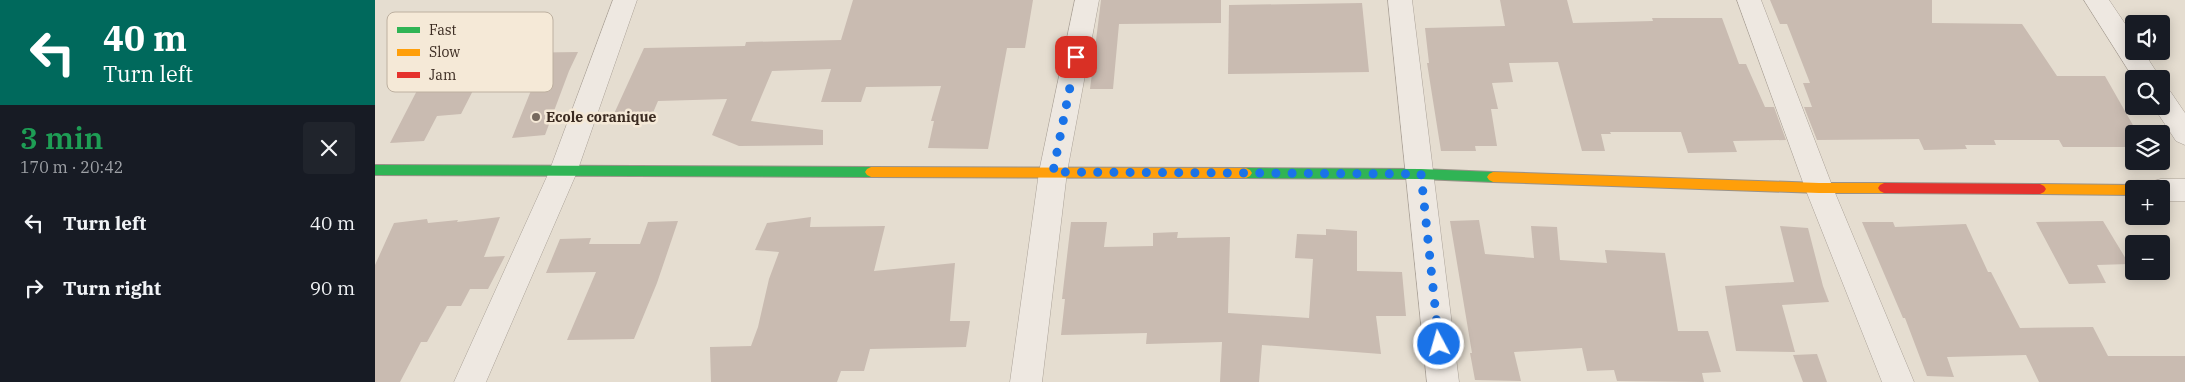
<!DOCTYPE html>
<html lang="en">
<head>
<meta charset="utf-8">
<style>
  :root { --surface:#171b24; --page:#20242c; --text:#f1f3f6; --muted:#9ea1a6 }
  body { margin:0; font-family:"IBM Plex Serif",serif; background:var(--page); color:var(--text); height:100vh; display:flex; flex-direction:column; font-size:19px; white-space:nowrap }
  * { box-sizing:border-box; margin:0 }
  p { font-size:16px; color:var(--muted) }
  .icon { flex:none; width:28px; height:28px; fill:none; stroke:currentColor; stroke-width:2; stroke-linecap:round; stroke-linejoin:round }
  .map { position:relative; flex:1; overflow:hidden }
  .side { display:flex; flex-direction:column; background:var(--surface); width:375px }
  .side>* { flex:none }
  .banner { background:#00695c; color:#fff; overflow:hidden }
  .fabs { position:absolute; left:1750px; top:15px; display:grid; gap:10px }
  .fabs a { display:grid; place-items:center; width:45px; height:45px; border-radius:5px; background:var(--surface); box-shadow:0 2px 12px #0003; font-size:25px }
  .pin { position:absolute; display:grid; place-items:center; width:42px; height:42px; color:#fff; margin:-21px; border-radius:10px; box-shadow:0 2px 8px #0006 }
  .me { position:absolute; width:55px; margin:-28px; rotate:354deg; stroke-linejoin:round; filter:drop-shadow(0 0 4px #0008) }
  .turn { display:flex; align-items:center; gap:18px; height:105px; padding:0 20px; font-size:22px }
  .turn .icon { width:65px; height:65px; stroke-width:2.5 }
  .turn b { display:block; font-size:35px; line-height:42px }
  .round { display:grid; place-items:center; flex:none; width:52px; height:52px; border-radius:5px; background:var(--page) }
  .overview { display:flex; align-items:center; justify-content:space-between; height:85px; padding:0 20px }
  h1 { font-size:30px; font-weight:600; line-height:38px; color:#1e9e55 }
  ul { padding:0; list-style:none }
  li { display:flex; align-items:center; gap:15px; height:65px; padding:0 20px }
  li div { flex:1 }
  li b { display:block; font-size:19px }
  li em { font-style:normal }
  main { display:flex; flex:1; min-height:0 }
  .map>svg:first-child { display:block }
  .building { fill:#c9bbb1 }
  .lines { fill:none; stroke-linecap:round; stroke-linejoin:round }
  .street-casing { stroke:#aba298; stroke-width:1 }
  .fast-casing { stroke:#9a9288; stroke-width:2 }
  .slow-casing { stroke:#9a9288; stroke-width:2 }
  .jam-casing { stroke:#9a9288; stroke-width:2 }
  .street { fill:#eee8e1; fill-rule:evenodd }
  .fast { fill:#30b455; fill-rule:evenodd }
  .slow { fill:#ff9f0a; fill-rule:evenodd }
  .jam { fill:#e5322d; fill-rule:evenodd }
  .route { stroke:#1a73e8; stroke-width:9; stroke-dasharray:0 16.2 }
  .poi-dot { fill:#76695e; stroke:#f5e9d7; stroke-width:2 }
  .labels { text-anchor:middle; stroke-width:5; stroke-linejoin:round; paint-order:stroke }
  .poi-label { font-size:14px; font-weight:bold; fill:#3a2a20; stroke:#f5e9d7; text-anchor:start }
  .key { fill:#f5e9d7; stroke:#bdb0a0; stroke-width:1 }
  .key-label { font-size:14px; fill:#3a2a20 }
</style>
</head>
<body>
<main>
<section class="side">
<div class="banner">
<div class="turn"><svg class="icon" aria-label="left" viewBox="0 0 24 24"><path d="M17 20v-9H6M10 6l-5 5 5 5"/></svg><div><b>40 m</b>Turn left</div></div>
</div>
<div class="overview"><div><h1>3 min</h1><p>170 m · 20:42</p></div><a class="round"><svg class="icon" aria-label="close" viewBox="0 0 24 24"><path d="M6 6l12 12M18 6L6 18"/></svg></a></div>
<ul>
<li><svg class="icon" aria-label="left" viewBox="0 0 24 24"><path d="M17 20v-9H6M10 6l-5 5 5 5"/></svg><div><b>Turn left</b></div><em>40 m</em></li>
<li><svg class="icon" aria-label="right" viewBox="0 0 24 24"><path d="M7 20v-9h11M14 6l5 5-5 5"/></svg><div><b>Turn right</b></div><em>90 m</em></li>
</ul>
</section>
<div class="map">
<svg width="1810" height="382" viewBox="0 0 1810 382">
  <rect width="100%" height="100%" fill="#e5ddd0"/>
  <g class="building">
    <path d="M478,0H658L650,48H632L613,149L553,148L559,121H556L566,86L491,87L486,102H446L456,69L397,71L376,121L448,130V145L364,146L337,135L352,99L283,101L277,115L238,116L269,48L370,46L371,42L466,40Z"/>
    <path d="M726,0H846V23L744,24L738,89H715Z"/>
    <path d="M1125,0H1192L1198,23L1278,21L1277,18H1347L1364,64H1371L1390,107H1399L1411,140L1358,141L1362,152L1313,153L1306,132H1235L1236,134H1226L1230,151H1207L1183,62L1134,63L1138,82L1117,83L1123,109H1116L1122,146H1100L1101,151H1066L1052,63H1054L1050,28L1130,26Z"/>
    <path d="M1395,0H1557V23L1647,24L1682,76H1730L1763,134H1759V147H1688L1684,140H1619L1621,145H1590L1592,149L1549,150L1544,139L1442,140L1429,107H1437L1428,83H1435L1412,24H1405Z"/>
    <path d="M987,3L994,72L853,74L854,5Z"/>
    <path d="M203,52L194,71L170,135L137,138L161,78H118L132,53Z"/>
    <path d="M108,71L86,114L62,116L49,141L15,143L50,75Z"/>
    <path d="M125,217L109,257L130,256L113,289H95L86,306H72L52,342H46L25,382H0V265L19,223L52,219L53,223L83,220L82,222Z"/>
    <path d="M436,217L435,227L510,226L499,271L580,263L575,321H595L591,347L495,349L489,371H466L462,382H336L335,347L376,346L383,327L394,279L404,252L380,250L392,223Z"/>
    <path d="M1104,220L1110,254L1159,258L1156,226L1182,227L1185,260L1232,263L1230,250L1290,253L1303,331H1333L1346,372L1327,373L1329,382L1242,381L1239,370L1212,371L1207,348L1139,352L1146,381L1100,380L1095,353H1097L1075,221Z"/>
    <path d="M303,221L282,283L259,339L192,340L221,272L171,273L185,239L216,238L214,244H265L273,222Z"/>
    <path d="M1728,221L1754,264L1722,265L1731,283L1694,284L1661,222Z"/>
    <path d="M696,222H732L729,247L778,246V233L803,232L802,238L855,237L853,313L934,318L938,259L920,258L922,234L951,235V229L982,231V271L1027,272L1031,316H1001L1006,354L887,345L884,382H845L847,342L771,344L772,333L686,335L690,299H687Z"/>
    <path d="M1487,222H1518L1520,227L1591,224L1613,272H1616L1645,328L1718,327L1733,356H1810V382H1664L1651,355L1572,357L1579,377L1552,376L1530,318H1528Z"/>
    <path d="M1405,226L1433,228L1448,286L1454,302L1407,305L1420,352L1361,351L1350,286L1419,282Z"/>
    <path d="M1442,354L1452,382H1428L1418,355Z"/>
  </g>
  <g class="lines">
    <g class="street-casing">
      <g id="street">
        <path d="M238,0H262L202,172L111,382H79L174,172Z"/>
        <path d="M700,0H724L692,172L667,382H635L664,172Z"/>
        <path d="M1013,0H1037L1084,382H1052Z"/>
        <path d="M1362,0H1386L1458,188L1539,382H1507L1430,188Z"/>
        <path d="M1709,0H1734L1759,37V51H1768L1786,79H1759Z"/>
        <path d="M1786,88L1795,91L1810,113V145L1801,141L1778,106H1786Z"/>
        <path d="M1786,179H1810V201H1786V189H1773L1776,182Z"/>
      </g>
    </g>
    <g class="fast-casing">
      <g id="fast">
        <path d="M0,165L496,167L500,169L502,172L500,175L496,177L0,175Z"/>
        <path d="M871,168L1046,169L1118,172L1122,174L1124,177L1122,180L1118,182L1046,179L871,178L867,176L865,173L867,170Z"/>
      </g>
    </g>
    <g class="slow-casing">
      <g id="slow">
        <path d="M496,167L871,168L875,170L877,173L875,176L871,178L496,177L492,175L490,172L492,169Z"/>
        <path d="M1118,172L1444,183H1509L1513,185L1515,188L1513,191L1509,193H1444L1118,182L1114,180L1112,177L1114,174Z"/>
        <path d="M1665,184L1759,185L1764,189H1759V195L1665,194L1661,192L1659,189L1661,186Z"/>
      </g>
    </g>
    <g class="jam-casing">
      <path id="jam" d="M1509,183L1665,184L1669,186L1671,189L1669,192L1665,194L1509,193L1505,191L1503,188L1505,185Z"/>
    </g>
    <use href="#street" class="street"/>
    <use href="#fast" class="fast"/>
    <use href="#slow" class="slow"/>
    <use href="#jam" class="jam"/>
  </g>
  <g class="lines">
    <path class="route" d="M701,57L678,172L1046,174L1064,344"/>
  </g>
  <circle class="poi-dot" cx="161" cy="117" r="5"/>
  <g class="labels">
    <g class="poi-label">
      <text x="171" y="122">Ecole coranique</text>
    </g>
  </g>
  <rect x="12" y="12" width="166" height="80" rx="8" class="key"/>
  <rect x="22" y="27" width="23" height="6" fill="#30b455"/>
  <rect x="22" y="49" width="23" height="7" fill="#ff9f0a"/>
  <rect x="22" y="72" width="23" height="6" fill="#e5322d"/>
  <g class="key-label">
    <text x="54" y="35">Fast</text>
    <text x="54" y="57">Slow</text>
    <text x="54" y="80">Jam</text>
  </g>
</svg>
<div class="fabs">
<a><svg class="icon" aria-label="sound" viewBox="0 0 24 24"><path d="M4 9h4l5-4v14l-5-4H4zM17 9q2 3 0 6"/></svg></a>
<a><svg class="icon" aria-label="search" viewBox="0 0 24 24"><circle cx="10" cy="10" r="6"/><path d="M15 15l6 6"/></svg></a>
<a><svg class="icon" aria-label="layers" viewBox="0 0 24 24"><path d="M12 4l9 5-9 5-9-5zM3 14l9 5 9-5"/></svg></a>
<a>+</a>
<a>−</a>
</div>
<div class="pin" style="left:701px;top:57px;background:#d93025"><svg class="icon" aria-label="arrive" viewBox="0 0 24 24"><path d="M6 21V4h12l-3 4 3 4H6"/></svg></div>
<svg class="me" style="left:1064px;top:344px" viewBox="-20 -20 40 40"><circle r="17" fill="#1a73e8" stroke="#fff" stroke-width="3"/><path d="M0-11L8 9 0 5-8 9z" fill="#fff"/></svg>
</div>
</main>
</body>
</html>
